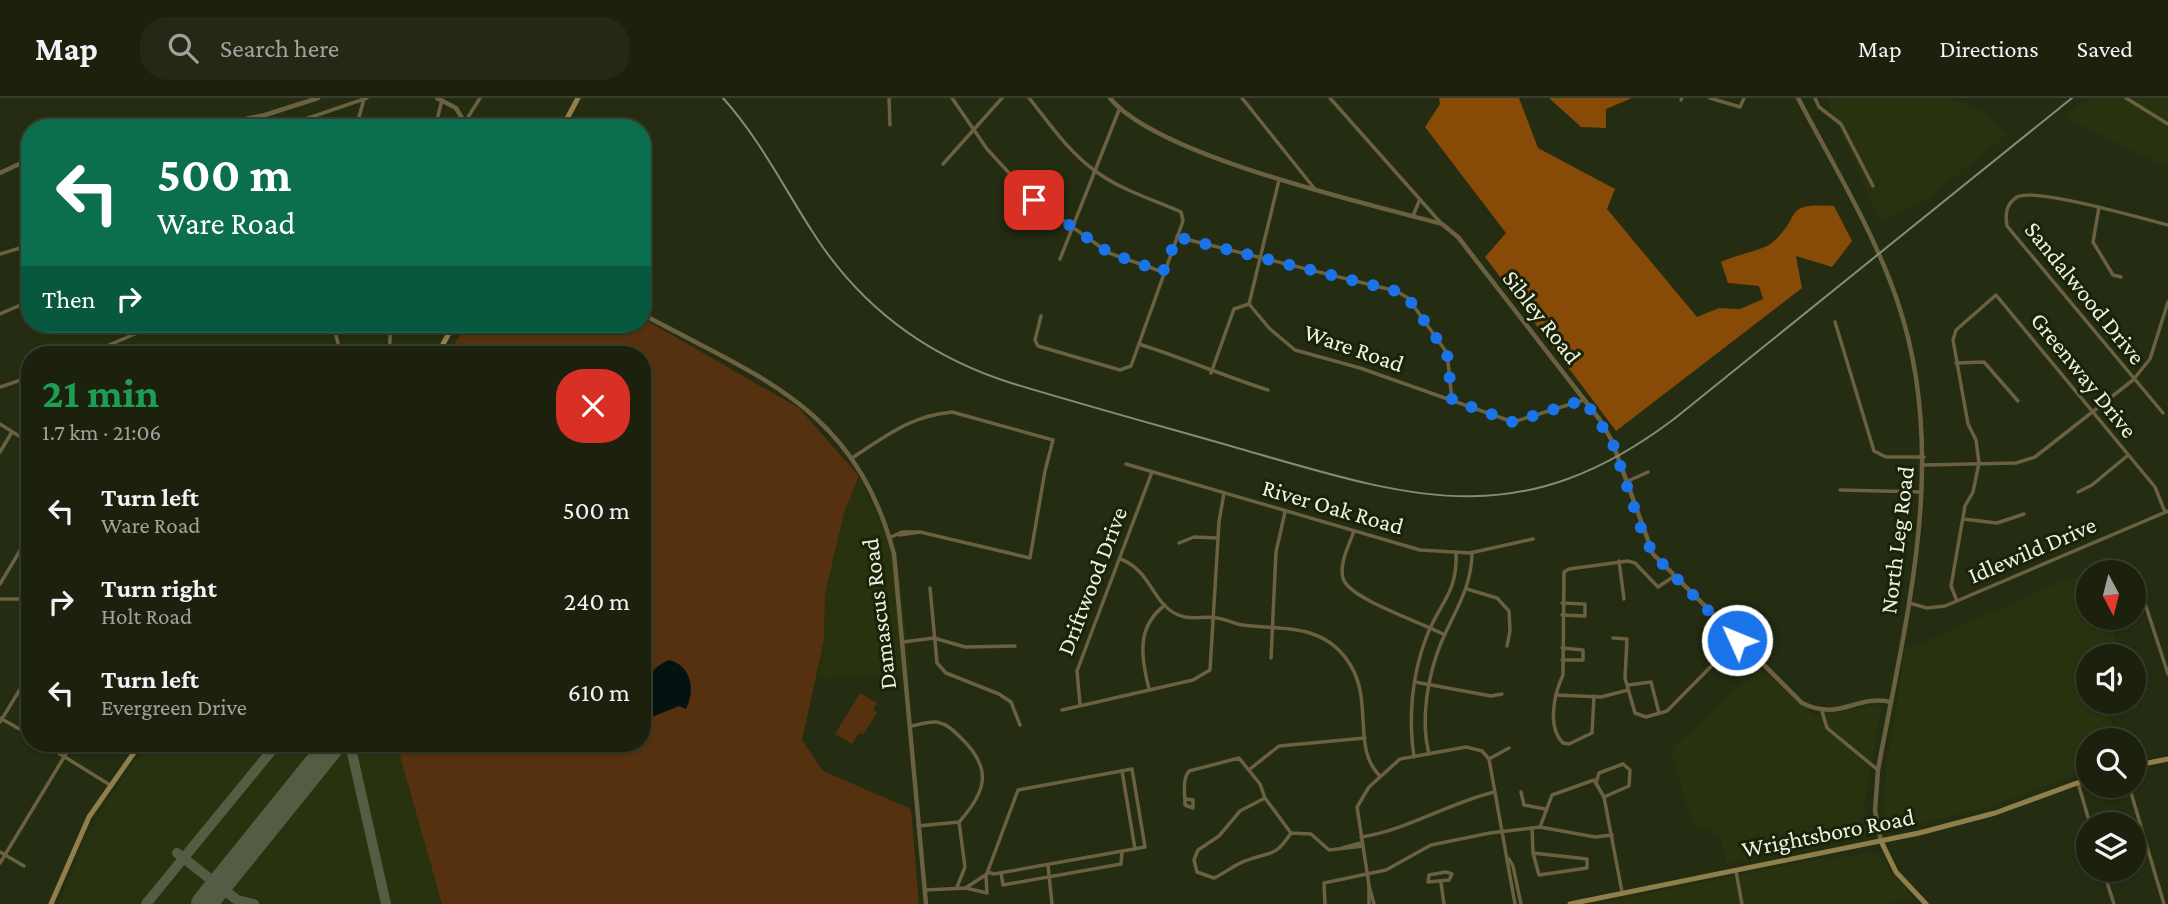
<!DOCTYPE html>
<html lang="en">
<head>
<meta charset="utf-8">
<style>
  :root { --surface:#1b210d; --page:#242916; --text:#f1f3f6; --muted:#a0a39d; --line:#393e2e }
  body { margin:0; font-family:"Crimson Pro",serif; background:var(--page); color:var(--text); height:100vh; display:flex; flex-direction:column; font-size:26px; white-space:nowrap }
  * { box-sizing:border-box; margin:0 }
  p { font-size:23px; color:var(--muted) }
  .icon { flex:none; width:38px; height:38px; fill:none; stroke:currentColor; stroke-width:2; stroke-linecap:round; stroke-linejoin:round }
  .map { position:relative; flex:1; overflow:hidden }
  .drawer { position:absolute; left:21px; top:248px; width:630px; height:406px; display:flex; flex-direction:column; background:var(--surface); border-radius:28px; box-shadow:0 2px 5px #0004,0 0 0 2px var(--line) }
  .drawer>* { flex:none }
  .hud { position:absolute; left:21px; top:21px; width:630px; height:214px; border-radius:28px; box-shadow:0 2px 5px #0004,0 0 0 2px var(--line); background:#0b6e4f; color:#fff; overflow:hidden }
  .needle { width:46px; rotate:173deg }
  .buttons { position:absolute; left:2076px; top:462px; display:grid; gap:14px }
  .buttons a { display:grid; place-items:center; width:70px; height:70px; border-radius:50%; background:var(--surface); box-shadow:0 2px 5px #0004,0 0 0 2px var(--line); font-size:35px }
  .pin { position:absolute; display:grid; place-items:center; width:60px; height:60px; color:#fff; margin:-30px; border-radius:14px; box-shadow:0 4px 10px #0006 }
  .me { position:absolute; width:77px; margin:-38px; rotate:314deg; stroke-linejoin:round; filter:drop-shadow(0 0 5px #0008) }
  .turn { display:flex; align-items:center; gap:24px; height:147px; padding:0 21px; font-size:32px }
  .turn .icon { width:91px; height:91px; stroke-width:2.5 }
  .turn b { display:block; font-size:49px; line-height:60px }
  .then { display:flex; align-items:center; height:66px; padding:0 21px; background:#0003; gap:14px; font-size:26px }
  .round { display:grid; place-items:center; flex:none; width:74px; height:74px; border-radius:28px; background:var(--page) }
  .summary { display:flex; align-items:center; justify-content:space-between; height:119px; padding:0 21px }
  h1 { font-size:42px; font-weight:700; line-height:52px; color:#1e9e55 }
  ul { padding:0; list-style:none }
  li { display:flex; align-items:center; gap:21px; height:91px; padding:0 21px }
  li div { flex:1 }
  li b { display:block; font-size:26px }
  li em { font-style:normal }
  header { display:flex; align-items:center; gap:42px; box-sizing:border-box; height:98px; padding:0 35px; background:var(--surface); border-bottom:2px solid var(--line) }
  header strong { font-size:33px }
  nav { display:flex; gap:38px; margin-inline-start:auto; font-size:24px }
  .search { width:490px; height:63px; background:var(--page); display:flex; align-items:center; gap:18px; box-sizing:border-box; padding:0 24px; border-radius:28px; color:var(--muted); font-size:26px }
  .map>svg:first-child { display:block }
  .built { fill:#28320f }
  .green { fill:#56310f }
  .forest { fill:#874b07 }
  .water { fill:#041311 }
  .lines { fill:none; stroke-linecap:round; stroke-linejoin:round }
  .taxiway { stroke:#545c44; stroke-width:10 }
  .runway { stroke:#545c44; stroke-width:26 }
  .minor { stroke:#6b6040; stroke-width:3.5 }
  .tertiary { stroke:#6b6040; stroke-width:4.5 }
  .secondary { stroke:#907f4b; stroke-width:5 }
  .rail { stroke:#858c76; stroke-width:2 }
  .route { stroke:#1a73e8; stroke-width:12; stroke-dasharray:0 21.6 }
  .labels { text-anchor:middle; stroke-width:6; stroke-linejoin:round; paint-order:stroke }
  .street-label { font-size:24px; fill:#edf3e3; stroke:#1a2207 }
</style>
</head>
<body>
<header>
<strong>Map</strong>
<div class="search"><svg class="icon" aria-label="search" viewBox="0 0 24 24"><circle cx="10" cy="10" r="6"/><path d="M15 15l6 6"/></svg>Search here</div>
<nav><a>Map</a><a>Directions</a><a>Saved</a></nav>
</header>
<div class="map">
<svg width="2168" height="806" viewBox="0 0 2168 806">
  <rect width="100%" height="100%" fill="#242c11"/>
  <g class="built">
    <path d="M1826,0H1949L1984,14L2007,37L1932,97L1881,125Z"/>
    <path d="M2091,0H2168V70L2064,19Z"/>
    <path d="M859,378L898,464L911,575L817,581L824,542L825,496L844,415Z"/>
    <path d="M2088,476V520H2109L2122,558H2088V604H2133V590L2140,610L2110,619L2116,642H2088V672L1993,708L1892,732L1883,727L1885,681L1905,549L1910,550L2066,481Z"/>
    <path d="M1760,570L1815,618L1882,606L1865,703L1867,737L1726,766L1720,738L1692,724L1670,652Z"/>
    <path d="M147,646H401L400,658L442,806H59L84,743L105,706Z"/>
    <path d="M1876,755L1914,801L1884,806H1593L1820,761Z"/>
  </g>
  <g class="green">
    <path d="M642,220L799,310L859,378L844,415L825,496L824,542L802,642L823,673L911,711L919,806H442L400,658L401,646H642V257H449L466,226H642Z"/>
    <path d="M860,595L877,605L873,612L877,614L863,637L859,635L852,646L835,636Z"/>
  </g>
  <g class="forest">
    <path d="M1439,0H1519L1538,50L1615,91L1607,111L1697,219L1719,210L1740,211L1763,201L1759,188L1728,185L1721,164C1734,157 1765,152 1773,144C1804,116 1781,105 1834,108L1852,143L1832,169L1796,158L1802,190L1616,333L1485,159L1506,135L1425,29L1440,6Z"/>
    <path d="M1549,0H1632L1606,11V30L1581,29Z"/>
  </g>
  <path class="water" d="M669,562C691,567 696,592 686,611L679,608L642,623C642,598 642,573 669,562Z"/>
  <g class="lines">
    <g class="taxiway">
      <path d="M350,646L386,806"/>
      <path d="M177,755L237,802L254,806"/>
      <path d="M146,806L277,646"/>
    </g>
    <path class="runway" d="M204,806L333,646"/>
    <g class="minor">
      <path d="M889,0L890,27"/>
      <path d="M952,0L987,51L1034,102L1109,155L1163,174"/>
      <path d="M1029,0C1049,25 1068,53 1094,72C1120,92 1152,101 1181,114L1183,123L1131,268L1120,272L1038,248L1035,242L1041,218"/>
      <path d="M1242,0L1314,90"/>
      <path d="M1330,0L1440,124"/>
      <path d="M1710,0L1740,9L1744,0"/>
      <path d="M1815,0L1819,9L1841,26L1873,88"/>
      <path d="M2126,0L2168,26"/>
      <path d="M1681,2L1682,0"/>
      <path d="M465,24L480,0"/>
      <path d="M279,30L367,0"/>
      <path d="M356,30L364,1"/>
      <path d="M435,30L442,2"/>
      <path d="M943,66L1002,0"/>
      <path d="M1279,82L1249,206L1269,230L1295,252L1360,270L1513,324L1584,302"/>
      <path d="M2099,109L2093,144L2113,177L2121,179"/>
      <path d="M1413,118L1420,101"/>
      <path d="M1177,139L1396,193L1408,200L1447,255L1452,302"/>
      <path d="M0,156L30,147"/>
      <path d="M1060,161L1119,12"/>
      <path d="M0,216L30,203"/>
      <path d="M1835,224L1874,353L1886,359H1924"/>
      <path d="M333,226L341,257"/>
      <path d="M112,246L124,257"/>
      <path d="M1139,246C1183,260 1224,278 1268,292"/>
      <path d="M86,257L158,226"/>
      <path d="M389,257L391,226"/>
      <path d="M1956,265L1984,264L2018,303"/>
      <path d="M1211,275L1234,211L1249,206"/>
      <path d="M0,289L30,279"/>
      <path d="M2163,315L2007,128C2005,116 2006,106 2017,99C2034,89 2144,121 2168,127"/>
      <path d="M0,326L30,345"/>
      <path d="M0,354L12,334"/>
      <path d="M852,360C886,338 910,318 952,314L1053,342L1045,373L1030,460L920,434"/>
      <path d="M1126,366L1420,452L1470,455L1533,441"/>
      <path d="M1924,367L2016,365L2035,359L2133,282L2150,261L2168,204"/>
      <path d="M1626,384L1648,374"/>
      <path d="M1840,392L1921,394"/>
      <path d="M2078,394L2092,387L2127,358"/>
      <path d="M1963,421L1997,425L2024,416"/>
      <path d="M1354,433C1349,447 1339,466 1343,480C1348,501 1424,525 1445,537"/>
      <path d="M889,440L902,434H920L899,437"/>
      <path d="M1179,445L1194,439L1218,440"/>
      <path d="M1120,461C1154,473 1152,512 1185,519C1196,521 1206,518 1217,520C1226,521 1234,526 1242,527C1284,532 1326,525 1351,568C1373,605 1352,651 1380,678"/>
      <path d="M1619,463L1624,501"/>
      <path d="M2136,478L2168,576"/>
      <path d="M0,486L30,436"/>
      <path d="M930,490L937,565L946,575L999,596L1011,604L1020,627"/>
      <path d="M1467,491L1497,500L1509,513L1510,533L1507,548"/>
      <path d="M0,501H30"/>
      <path d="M1957,503L1951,488L1965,408L1973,394L1979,365L1976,342L1968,326L1953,242L1956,232L1996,197L2155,389L2165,414"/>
      <path d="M1909,505L1927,510L1945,508L2168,413"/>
      <path d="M1562,517L1585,518V506L1562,505"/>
      <path d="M1613,540L1627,541L1625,580L1635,615L1646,619L1667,613L1737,542"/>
      <path d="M903,544L934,540L965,549L1015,548"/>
      <path d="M1562,550L1583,552V562H1562"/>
      <path d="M1271,560L1276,454L1285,414"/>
      <path d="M1415,584L1491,598L1502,596"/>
      <path d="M1628,587L1651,584L1659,615"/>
      <path d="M1149,591C1141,559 1136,529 1165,507"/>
      <path d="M1556,597L1601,599L1628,592"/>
      <path d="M1594,598L1592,635L1569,646L1563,645C1547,629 1554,596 1563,577L1564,474L1569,471L1628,463L1635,465L1658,489L1673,479"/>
      <path d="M1080,606L1077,573L1152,374"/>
      <path d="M1062,612L1193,582L1210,572L1219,424L1224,395"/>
      <path d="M1822,613L1827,630L1878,672"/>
      <path d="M0,620L30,637"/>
      <path d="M0,624L30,575"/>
      <path d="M910,628C918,627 929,623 937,624C947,626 954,633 960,639C993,670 987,693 959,724L918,728"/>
      <path d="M44,646L110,687"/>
      <path d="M1429,656C1420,621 1428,577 1441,545C1454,514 1472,490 1472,454"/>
      <path d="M1414,659C1408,620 1412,577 1426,540C1439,505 1458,496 1456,454"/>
      <path d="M1489,661L1509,650"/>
      <path d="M1250,671L1279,648L1365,640"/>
      <path d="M1122,673L1135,751"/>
      <path d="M1596,685L1599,675L1623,666L1630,672L1629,688L1604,699"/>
      <path d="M2078,685L2090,726"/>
      <path d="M2129,688L2164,806"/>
      <path d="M1521,694L1524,707L1545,711"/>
      <path d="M1265,700L1240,713L1219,738L1198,752L1194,762L1197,774L1214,780C1225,775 1234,767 1245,763C1270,753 1274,761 1291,735L1311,736L1329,752L1363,748"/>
      <path d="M1185,701L1193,702V710L1185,707C1185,696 1182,682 1189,673L1239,660L1260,686L1265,700L1291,735"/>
      <path d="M1540,729L1552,697L1594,682L1604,699L1622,794"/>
      <path d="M1532,730L1533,755L1539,777L1587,770V761L1533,755"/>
      <path d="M1361,739C1407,732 1449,705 1494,694"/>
      <path d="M1342,750L1361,745"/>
      <path d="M0,754L24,768"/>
      <path d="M1509,761L1513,768L1521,806"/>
      <path d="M0,765L72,646"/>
      <path d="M1048,767L1052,806"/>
      <path d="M2103,772L2114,806"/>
      <path d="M1736,773L1742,806"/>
      <path d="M1446,774L1452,776L1449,782L1428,784L1429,777Z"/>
      <path d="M1001,775L1003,787L1121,766L1122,754"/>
      <path d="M1441,785L1444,806"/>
      <path d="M1369,788L1374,806"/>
      <path d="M957,789L965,769L959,724"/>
      <path d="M967,789L987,776"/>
      <path d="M925,792L966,790L987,795L986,778L1018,692L1132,671L1145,749L994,776L988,774"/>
      <path d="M1325,806L1324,785L1386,772L1431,747L1490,735L1540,729L1595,739L1612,737"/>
      <path d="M1369,806V787L1357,709L1369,689L1400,661L1466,649L1482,653L1489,661L1515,806"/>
    </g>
    <g class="tertiary">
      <path d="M437,0L456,10L468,30"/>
      <path d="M1110,0C1157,58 1365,105 1442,126L1458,139L1600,322L1612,343L1653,456L1802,605C1840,624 1856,596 1891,604"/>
      <path d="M1798,0C1833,67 1874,133 1898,205C1950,359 1906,519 1878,672L1875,713L1881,743"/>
      <path d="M204,30L265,17L318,0"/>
      <path d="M0,75L30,61"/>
      <path d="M642,216C763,281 855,310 894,456L926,806"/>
    </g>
    <g class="secondary">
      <path d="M562,30L578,0"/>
      <path d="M437,257L454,226"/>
      <path d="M2133,668L2168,661"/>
      <path d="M1881,743L1896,774L1926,806"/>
      <path d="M51,806L89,719L140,646"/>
      <path d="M1570,806L1919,735L1995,715L2088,681"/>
    </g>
    <path class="rail" d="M723,0C759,40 783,88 812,133C860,209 926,258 1011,285C1087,308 1164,329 1241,351C1411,400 1519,438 1674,321L2072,0"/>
  </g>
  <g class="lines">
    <path class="route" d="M1034,102L1109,155L1163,174L1177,139L1396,193L1408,200L1447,255L1452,302L1513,324L1584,302L1612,343L1642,433L1653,456L1737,542"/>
  </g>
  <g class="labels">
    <g class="street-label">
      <text transform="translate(2085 195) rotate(51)" y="8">Sandalwood Drive</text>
      <text transform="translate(1542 219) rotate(52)" y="8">Sibley Road</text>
      <text transform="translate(1354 250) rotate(19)" y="8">Ware Road</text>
      <text transform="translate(2084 277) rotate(51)" y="8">Greenway Drive</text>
      <text transform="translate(1333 409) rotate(16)" y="8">River Oak Road</text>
      <text transform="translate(1897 442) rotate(-83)" y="8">North Leg Road</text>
      <text transform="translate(2032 452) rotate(-23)" y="8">Idlewild Drive</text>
      <text transform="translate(1092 483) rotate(-69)" y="8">Driftwood Drive</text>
      <text transform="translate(879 516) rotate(-97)" y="8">Damascus Road</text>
      <text transform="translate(1828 735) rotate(-11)" y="8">Wrightsboro Road</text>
    </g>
  </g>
</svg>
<div class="buttons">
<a><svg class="needle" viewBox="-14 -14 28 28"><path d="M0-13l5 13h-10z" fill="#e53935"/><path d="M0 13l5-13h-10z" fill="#a0a39d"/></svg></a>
<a><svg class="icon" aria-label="sound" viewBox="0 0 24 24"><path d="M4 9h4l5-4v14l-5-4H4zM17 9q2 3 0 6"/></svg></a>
<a><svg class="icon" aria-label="search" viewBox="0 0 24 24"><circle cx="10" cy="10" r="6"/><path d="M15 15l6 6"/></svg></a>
<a><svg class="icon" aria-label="layers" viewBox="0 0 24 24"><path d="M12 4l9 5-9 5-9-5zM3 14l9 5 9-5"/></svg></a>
</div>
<div class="pin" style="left:1034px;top:102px;background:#d93025"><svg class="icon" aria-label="arrive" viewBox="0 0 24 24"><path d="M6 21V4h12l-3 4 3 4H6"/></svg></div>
<svg class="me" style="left:1737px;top:542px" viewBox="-20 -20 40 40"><circle r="17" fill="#1a73e8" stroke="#fff" stroke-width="3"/><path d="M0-11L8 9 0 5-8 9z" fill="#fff"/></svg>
<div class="hud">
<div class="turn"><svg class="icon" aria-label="left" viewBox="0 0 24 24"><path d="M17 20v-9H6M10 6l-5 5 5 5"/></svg><div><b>500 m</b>Ware Road</div></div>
<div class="then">Then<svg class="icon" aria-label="right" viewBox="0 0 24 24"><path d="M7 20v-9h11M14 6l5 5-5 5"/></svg></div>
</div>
<section class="drawer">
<div class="summary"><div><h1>21 min</h1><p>1.7 km · 21:06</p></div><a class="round" style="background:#d93025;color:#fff"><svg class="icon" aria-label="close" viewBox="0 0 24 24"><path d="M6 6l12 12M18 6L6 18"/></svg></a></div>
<ul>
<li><svg class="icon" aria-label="left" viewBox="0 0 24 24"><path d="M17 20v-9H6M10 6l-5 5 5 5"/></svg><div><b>Turn left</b><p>Ware Road</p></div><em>500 m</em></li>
<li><svg class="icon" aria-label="right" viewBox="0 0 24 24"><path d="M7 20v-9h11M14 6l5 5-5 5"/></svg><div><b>Turn right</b><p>Holt Road</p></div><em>240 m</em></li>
<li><svg class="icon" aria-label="left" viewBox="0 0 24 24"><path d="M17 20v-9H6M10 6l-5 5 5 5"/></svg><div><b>Turn left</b><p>Evergreen Drive</p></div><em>610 m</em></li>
</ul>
</section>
</div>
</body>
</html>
